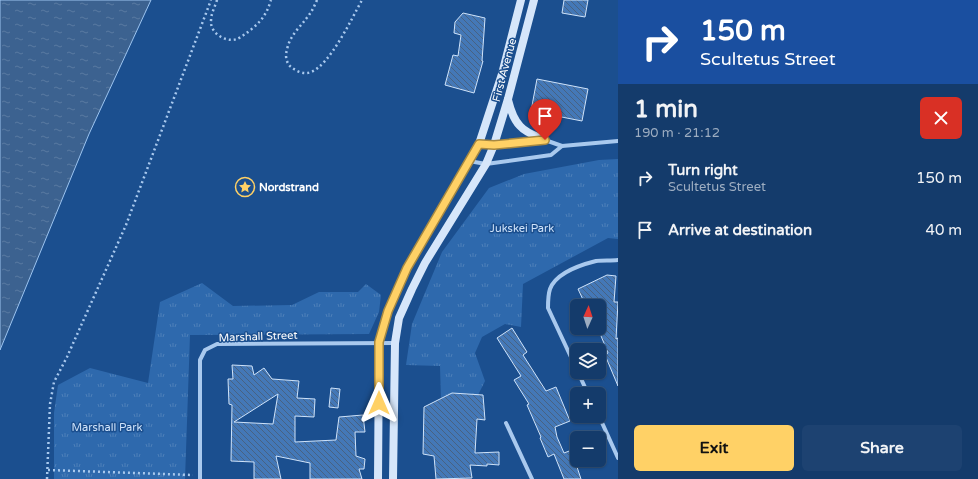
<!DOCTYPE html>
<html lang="en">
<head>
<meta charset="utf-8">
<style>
  :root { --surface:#143b6b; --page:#1d4271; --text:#f1f3f6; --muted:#9dadc1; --line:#33557e; --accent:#ffd166 }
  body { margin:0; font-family:"Varela Round",sans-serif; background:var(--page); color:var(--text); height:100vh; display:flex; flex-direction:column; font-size:15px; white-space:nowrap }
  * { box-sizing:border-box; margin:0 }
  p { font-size:13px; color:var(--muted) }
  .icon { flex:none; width:22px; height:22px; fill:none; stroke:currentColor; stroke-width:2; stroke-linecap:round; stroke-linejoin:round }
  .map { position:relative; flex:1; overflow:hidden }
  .sheet { display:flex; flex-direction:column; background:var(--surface); width:360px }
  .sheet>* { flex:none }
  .banner { background:#1a4fa0; color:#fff; overflow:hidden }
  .needle { width:26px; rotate:3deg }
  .fabs { position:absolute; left:570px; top:299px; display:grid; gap:8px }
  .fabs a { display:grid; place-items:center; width:36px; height:36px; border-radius:6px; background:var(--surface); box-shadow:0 1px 3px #0004,0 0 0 1px var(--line); font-size:20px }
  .pin { position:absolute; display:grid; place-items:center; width:34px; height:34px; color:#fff; margin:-41px -17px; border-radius:50% 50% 50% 0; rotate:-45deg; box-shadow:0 0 4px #0007 }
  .pin .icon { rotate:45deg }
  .me { position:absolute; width:44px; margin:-22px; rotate:0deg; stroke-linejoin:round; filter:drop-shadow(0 0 3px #0008) }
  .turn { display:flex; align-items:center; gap:14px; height:84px; padding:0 16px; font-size:18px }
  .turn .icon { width:52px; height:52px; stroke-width:2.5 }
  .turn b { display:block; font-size:28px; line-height:34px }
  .round { display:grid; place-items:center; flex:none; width:42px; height:42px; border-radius:6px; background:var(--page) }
  .head { display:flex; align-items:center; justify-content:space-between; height:68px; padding:0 16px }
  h1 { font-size:24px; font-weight:700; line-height:30px }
  .button { display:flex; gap:8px; margin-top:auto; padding:8px 16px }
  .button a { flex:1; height:46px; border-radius:6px; background:var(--accent); color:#111; font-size:16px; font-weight:700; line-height:46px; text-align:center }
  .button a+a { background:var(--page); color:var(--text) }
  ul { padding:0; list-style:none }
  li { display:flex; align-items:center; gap:12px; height:52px; padding:0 16px }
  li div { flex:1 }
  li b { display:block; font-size:15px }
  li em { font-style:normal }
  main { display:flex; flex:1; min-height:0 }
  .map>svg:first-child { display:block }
  .park { fill:url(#park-tufts) }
  .water { fill:url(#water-ripples); stroke:#9cc4f0 }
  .building { fill:url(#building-back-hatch); stroke:#cfe3fa; fill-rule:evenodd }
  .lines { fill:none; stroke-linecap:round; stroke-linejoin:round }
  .path { stroke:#a9c9ee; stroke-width:2.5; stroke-dasharray:2 3; stroke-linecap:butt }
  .street { stroke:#a9c9ee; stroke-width:4 }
  .secondary { stroke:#d6e6fa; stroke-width:8 }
  .route-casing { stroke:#a68842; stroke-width:10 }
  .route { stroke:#ffd166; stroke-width:7 }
  .labels { text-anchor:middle; stroke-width:3; stroke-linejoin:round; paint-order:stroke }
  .street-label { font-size:11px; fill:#fff; stroke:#1b4f8f }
  .poi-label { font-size:11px; font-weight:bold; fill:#fff; stroke:#1b4f8f; text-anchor:start }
  .park-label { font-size:11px; fill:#cfe3fa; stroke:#1b4f8f }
</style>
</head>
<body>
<main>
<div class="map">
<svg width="618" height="479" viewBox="0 0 618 479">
  <defs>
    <pattern id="park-tufts" width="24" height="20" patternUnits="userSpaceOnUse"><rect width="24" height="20" fill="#2e69ad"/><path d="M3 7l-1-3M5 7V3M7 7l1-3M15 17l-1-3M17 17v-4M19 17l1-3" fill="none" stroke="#4d80b9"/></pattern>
    <pattern id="water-ripples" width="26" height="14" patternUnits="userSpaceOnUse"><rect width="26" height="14" fill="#3c6290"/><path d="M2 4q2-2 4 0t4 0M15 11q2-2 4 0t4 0" fill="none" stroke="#597aa1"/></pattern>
    <pattern id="building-back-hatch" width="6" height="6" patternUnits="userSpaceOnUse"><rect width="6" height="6" fill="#4478b7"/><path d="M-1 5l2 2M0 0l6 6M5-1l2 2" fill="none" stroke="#486282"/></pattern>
  </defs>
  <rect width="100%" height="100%" fill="#1b4f8f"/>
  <g class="park">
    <path d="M618,159V239L608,238L523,284L521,327L505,324L482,337L475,353L485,381L478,395L441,400L440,366L406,365L412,324L442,252L489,188L524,174L599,160Z"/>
    <path d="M202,283L233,306L292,305L319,292H358L366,284L381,295L379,312L369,334L190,335L185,479H54V413L58,385L90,368L148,383L160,302Z"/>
  </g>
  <path class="water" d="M0,0H151L89,134L0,350Z"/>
  <g class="building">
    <path d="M564,0H588L585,17L562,13Z"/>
    <path d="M463,13L485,18L482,61H483L474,93L445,85L453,55L458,56L461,35L454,33L455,22Z"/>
    <path d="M537,79L588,89L582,121L531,111Z"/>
    <path d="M607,275L616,276L614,302H618L616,339L618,338V386L605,355L608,353L599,331V306H586L578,289Z"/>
    <path d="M512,328L527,352L523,355L546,391L556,387L570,421L555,427L557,437L564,453L577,448V467L581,479H564L554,454L548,457L540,438L541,437L527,405L529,404L514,380L521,376L497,338Z"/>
    <path d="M232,365L252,366L254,375L264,368L272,379L299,381L297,398L315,399L314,417L295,416V442L336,440L339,417L363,415L365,432H355L356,456L365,459L364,469H359L362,479H310V463L276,456L281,479H254V462L231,461L232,405L229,404L228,379H233ZM278,394L273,424L234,422Z"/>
    <path d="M331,388L340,389L338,408L329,407Z"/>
    <path d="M452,393L483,395L485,420L477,419L475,453L499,452V465L487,464V466L470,465L472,478L436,479L434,456L423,454L424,407Z"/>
  </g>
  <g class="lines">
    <g class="path">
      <path d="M217,0C215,7 211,13 211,21C210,33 226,43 237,39C244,36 260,23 263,17C267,12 269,6 271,0"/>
      <path d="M317,0C314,7 311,13 306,19C299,28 289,37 287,50C285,55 286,63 291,67C296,71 304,75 311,72C330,65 352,18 362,0"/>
      <path d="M48,470L193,475"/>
      <path d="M47,479L50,404L54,382L67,357L126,225L211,0"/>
    </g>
    <g class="street">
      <path d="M479,144L494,145L545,140L562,146L618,141"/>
      <path d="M469,161L486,164L551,155L562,146"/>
      <path d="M577,370L548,308C548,301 548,295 550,289C556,273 580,265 596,261C603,260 611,261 618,260"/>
      <path d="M578,372L588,394"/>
      <path d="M599,416L618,458"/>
      <path d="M506,423L532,479"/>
      <path d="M200,479V360L205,350L217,344L395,343"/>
    </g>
    <g class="secondary">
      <path d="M508,100C510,108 514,120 520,126C526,133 536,136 545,140"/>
      <path d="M378,479L379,342L388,311L407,268L479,144L502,74L521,0"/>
      <path d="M393,479L395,343L399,318L412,289L425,263L486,164L494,145L508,99L534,0"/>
    </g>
  </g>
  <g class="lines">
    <g class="route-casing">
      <path id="route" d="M379,403V342L388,311L407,268L479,144L494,145L545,140"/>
    </g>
    <use href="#route" class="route"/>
  </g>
  <defs>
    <g id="sight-ring" transform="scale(1)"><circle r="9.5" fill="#1b4f8f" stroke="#ffd166" stroke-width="1.5"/><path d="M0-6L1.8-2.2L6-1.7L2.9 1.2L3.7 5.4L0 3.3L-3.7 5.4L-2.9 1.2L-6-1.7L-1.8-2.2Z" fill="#ffd166"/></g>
  </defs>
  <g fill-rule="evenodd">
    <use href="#sight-ring" x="245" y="187"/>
  </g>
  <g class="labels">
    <g class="street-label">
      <text transform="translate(504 70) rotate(-75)" y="4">First Avenue</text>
      <text transform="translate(258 336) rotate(-2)" y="4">Marshall Street</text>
    </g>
    <g class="poi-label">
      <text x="259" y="191">Nordstrand</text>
    </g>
    <g class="park-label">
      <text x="522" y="232">Jukskei Park</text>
      <text x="107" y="431">Marshall Park</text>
    </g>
  </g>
</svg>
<div class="fabs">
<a><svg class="needle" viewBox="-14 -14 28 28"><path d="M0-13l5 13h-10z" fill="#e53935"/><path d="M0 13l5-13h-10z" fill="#9dadc1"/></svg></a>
<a><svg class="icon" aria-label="layers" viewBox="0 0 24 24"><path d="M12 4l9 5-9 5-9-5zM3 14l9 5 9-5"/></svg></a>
<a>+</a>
<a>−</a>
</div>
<div class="pin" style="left:545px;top:140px;background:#d93025"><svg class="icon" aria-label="arrive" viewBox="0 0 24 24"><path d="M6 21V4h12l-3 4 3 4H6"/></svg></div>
<svg class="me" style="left:379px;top:403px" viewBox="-20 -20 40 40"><path d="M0-17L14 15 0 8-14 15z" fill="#ffd166" stroke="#fff" stroke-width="4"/></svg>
</div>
<section class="sheet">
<div class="banner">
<div class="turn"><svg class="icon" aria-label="right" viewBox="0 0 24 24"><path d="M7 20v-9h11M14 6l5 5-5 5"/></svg><div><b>150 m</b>Scultetus Street</div></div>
</div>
<div class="head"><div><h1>1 min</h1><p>190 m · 21:12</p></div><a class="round" style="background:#d93025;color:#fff"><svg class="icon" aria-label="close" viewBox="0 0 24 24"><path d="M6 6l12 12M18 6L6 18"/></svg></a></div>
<ul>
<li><svg class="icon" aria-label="right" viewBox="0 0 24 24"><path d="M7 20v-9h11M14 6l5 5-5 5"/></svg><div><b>Turn right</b><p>Scultetus Street</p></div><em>150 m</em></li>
<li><svg class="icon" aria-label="arrive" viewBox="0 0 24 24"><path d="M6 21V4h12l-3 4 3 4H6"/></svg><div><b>Arrive at destination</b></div><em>40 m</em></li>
</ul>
<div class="button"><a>Exit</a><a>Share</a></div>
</section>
</main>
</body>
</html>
